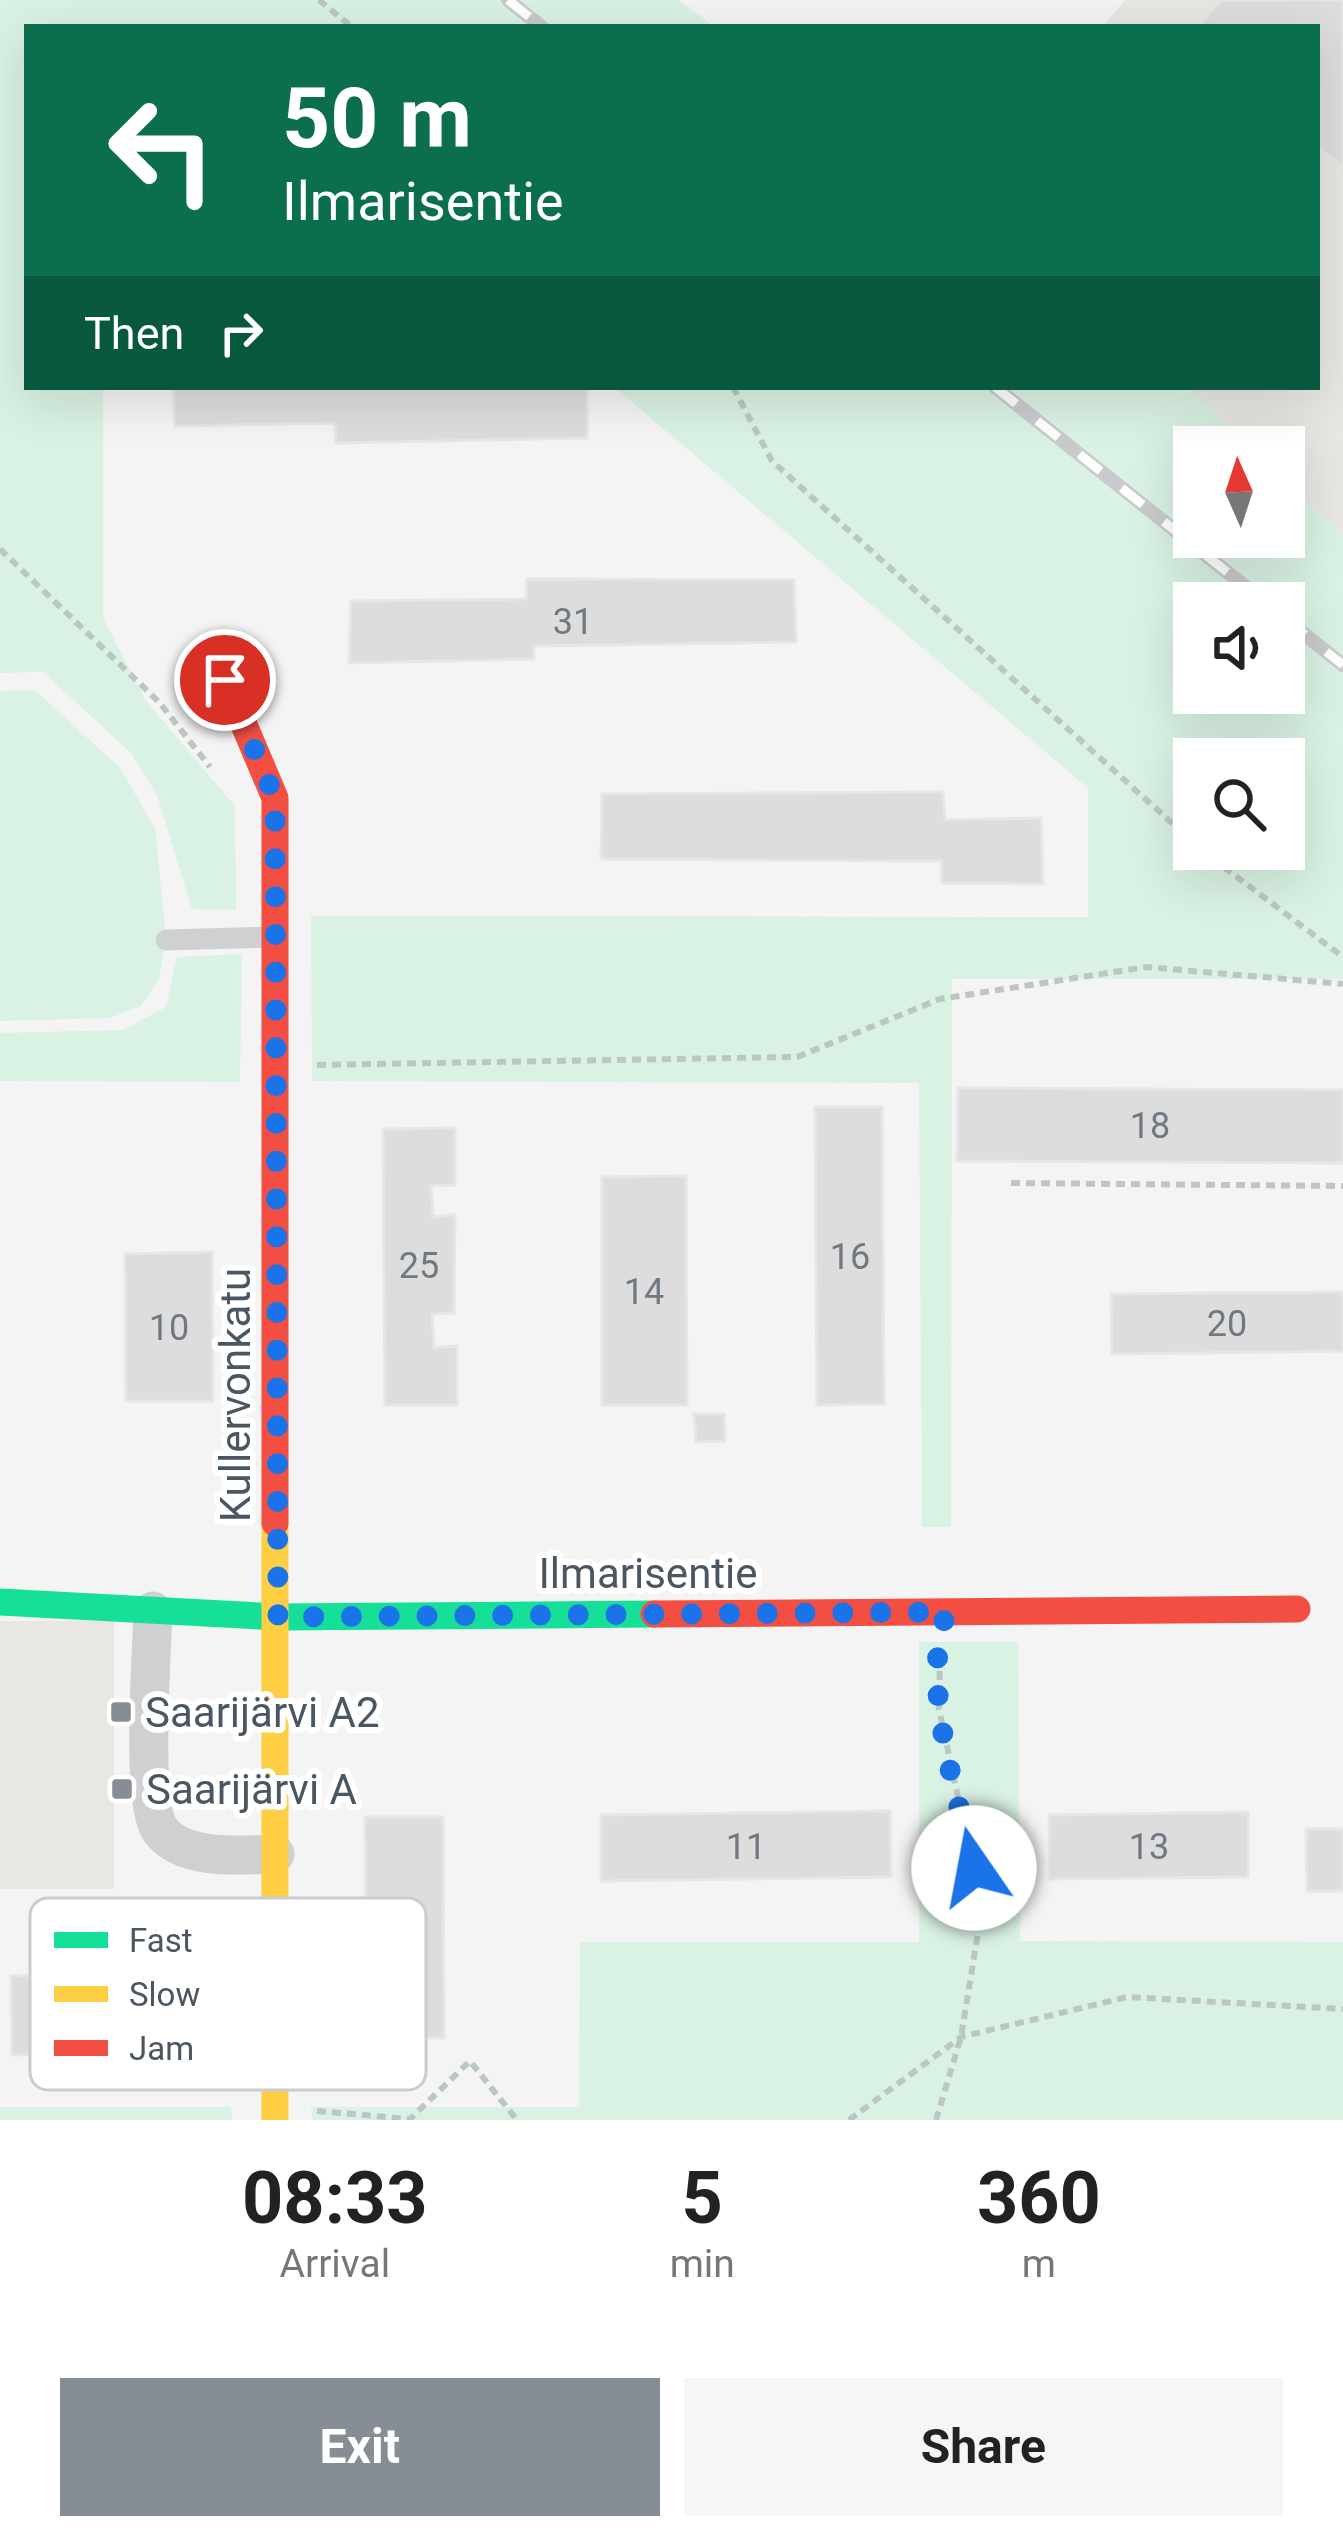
<!DOCTYPE html>
<html lang="en">
<head>
<meta charset="utf-8">
<style>
  :root { --surface:#fff; --page:#f6f6f6; --text:#222; --muted:#767676; --accent:#868d94 }
  body { margin:0; font-family:Roboto,sans-serif; background:var(--page); color:var(--text); height:100vh; display:flex; flex-direction:column; font-size:45px; white-space:nowrap }
  * { box-sizing:border-box; margin:0 }
  p { font-size:39px; color:var(--muted) }
  .icon { flex:none; width:66px; height:66px; fill:none; stroke:currentColor; stroke-width:2; stroke-linecap:round; stroke-linejoin:round }
  .map { position:relative; height:2120px; overflow:hidden }
  .sheet { display:flex; flex-direction:column; background:var(--surface); flex:1 }
  .sheet>* { flex:none }
  .guide { position:absolute; left:24px; top:24px; width:1296px; height:366px; border-radius:0px; box-shadow:0 12px 48px #0002; background:#0b6e4f; color:#fff; overflow:hidden }
  .needle { width:78px; rotate:357deg }
  .buttons { position:absolute; left:1173px; top:426px; display:grid; gap:24px }
  .buttons a { display:grid; place-items:center; width:132px; height:132px; border-radius:0px; background:var(--surface); box-shadow:0 12px 48px #0002; font-size:60px }
  .pin { position:absolute; display:grid; place-items:center; width:102px; height:102px; color:#fff; margin:-51px; border:6px solid #fff; border-radius:50%; box-shadow:0 3px 12px #0007 }
  .me { position:absolute; width:132px; margin:-66px; rotate:348deg; stroke-linejoin:round; filter:drop-shadow(0 0 9px #0008) }
  .turn { display:flex; align-items:center; gap:42px; height:252px; padding:0 60px; font-size:54px }
  .turn .icon { width:156px; height:156px; stroke-width:2.5 }
  .turn b { display:block; font-size:84px; line-height:102px }
  .then { display:flex; align-items:center; height:114px; padding:0 60px; background:#0003; gap:24px; font-size:45px }
  .eta { display:flex; justify-content:space-evenly; align-items:center; height:204px; text-align:center }
  .eta b { font-size:72px; font-weight:700; line-height:84px }
  .cta { display:flex; gap:24px; margin-top:auto; padding:24px 60px }
  .cta a { flex:1; height:138px; border-radius:0px; background:var(--accent); color:#fff; font-size:48px; font-weight:700; line-height:138px; text-align:center }
  .cta a+a { background:var(--page); color:var(--text) }
  .map>svg:first-child { display:block }
  .commercial { fill:#e8e7e3 }
  .green { fill:#d9f2e3; fill-rule:evenodd }
  .building { fill:#ddddde; stroke:#e5e6e7; stroke-width:3 }
  .lines { fill:none; stroke-linecap:round; stroke-linejoin:round }
  .path { stroke:#bcc7c4; stroke-width:6; stroke-dasharray:9 6; stroke-linecap:butt }
  .lane { stroke:#ced0d2; stroke-width:21 }
  .street { stroke:#ced0d2; stroke-width:39 }
  .fast { stroke:#16e098; stroke-width:27 }
  .slow { stroke:#ffcf43; stroke-width:27 }
  .jam { stroke:#f24e42; stroke-width:27 }
  .rail-casing { stroke:#c9cacc; stroke-width:14 }
  .rail { stroke:#fff; stroke-width:9; stroke-dasharray:27; stroke-linecap:butt }
  .route { stroke:#1a73e8; stroke-width:21; stroke-dasharray:0 37.8 }
  .poi-dot { fill:#868d94; stroke:#fff; stroke-width:4.5 }
  .labels { text-anchor:middle; stroke-width:12; stroke-linejoin:round; paint-order:stroke }
  .number-label { font-size:36px; fill:#707881 }
  .street-label { font-size:42px; fill:#4a5661; stroke:#fff }
  .poi-label { font-size:42px; fill:#4a5661; stroke:#fff; text-anchor:start }
  .key { fill:#fff; stroke:#c9ccd0; stroke-width:3 }
  .key-label { font-size:33px; fill:#4a5661 }
</style>
</head>
<body>
<div class="map">
<svg width="1343" height="2120" viewBox="0 0 1343 2120">
  <rect width="100%" height="100%" fill="#f4f4f4"/>
  <g class="commercial">
    <path d="M1125,0H1343V536L1284,479V447H1251L1188,387H1317V27H1102Z"/>
    <rect x="0" y="1621" width="114" height="268"/>
  </g>
  <g class="green">
    <path d="M0,0H679L715,27H27V387H103V618L146,701L235,806L236,910L192,909L157,795L131,753L43,672L0,673Z"/>
    <path d="M614,387H1188L1251,447H1194V537H1284V479L1343,536V979H952L951,1527H922L919,1083L312,1081L311,916L1088,917V788ZM1284,603V693H1194V603ZM1284,759V849H1194V759Z"/>
    <path d="M35,690L120,768L155,828L166,940L159,979L141,1006L110,1018L0,1021V691Z"/>
    <path d="M242,954L240,1082L0,1081V1033L123,1030L166,1007L177,957Z"/>
    <path d="M919,1642H1018L1020,1941L1343,1942V2120H313L311,2107H579L580,1942H919Z"/>
    <path d="M0,2107H231L232,2120H0Z"/>
  </g>
  <g class="building">
    <path d="M1221,0H1343V168L1317,145V27H1198Z"/>
    <path d="M174,387H587V438L336,443L335,423L175,426Z"/>
    <path d="M527,579L794,580L796,642L533,646L534,659L349,663L351,601L526,599Z"/>
    <path d="M943,792L945,820L1041,818L1043,884L942,883L941,861L601,859L602,794Z"/>
    <path d="M958,1088L1343,1090V1163L957,1161Z"/>
    <path d="M815,1107H882L884,1404L817,1405Z"/>
    <path d="M455,1128V1185L431,1186L433,1217L455,1215L454,1313L432,1314L434,1348L457,1346V1405H385L383,1129Z"/>
    <path d="M686,1176L687,1405H602V1177Z"/>
    <path d="M212,1252L213,1401H126L125,1254Z"/>
    <path d="M1343,1292V1351L1112,1354L1111,1294Z"/>
    <path d="M694,1414H724L725,1441L696,1442Z"/>
    <path d="M890,1811L891,1877L601,1881V1815Z"/>
    <path d="M1248,1812V1877L1050,1879L1049,1815Z"/>
    <path d="M365,1817H443L444,2038H366Z"/>
    <path d="M1306,1829H1343V1891H1307Z"/>
    <path d="M85,1975V2003L191,2001L192,2061L77,2063L76,2054L12,2055L11,1976Z"/>
  </g>
  <g class="lines">
    <g class="path">
      <path d="M319,0L352,27"/>
      <path d="M733,387L772,461L1194,843"/>
      <path d="M0,549L159,702L210,767"/>
      <path d="M1200,849L1343,957"/>
      <path d="M317,1065L797,1057L940,999L1146,967L1343,984"/>
      <path d="M1011,1183L1343,1186"/>
      <path d="M317,2111L410,2119L470,2061L517,2120"/>
      <path d="M849,2120L961,2037L1127,1997L1343,2009"/>
      <path d="M936,2120L961,2037L982,1908L939,1709L940,1657"/>
    </g>
    <path class="lane" d="M166,940L274,937"/>
    <path class="street" d="M153,1611C152,1652 140,1804 161,1831C184,1861 242,1855 275,1854"/>
    <path class="fast" d="M0,1602L278,1617L654,1614"/>
    <path class="slow" d="M275,1523V2120"/>
    <g class="jam">
      <path d="M225,680L275,798V1523"/>
      <path d="M654,1614L1297,1609"/>
    </g>
    <g class="rail-casing">
      <g id="rail">
        <path d="M508,0L542,27"/>
        <path d="M995,387L1266,603"/>
        <path d="M1284,618L1343,665"/>
      </g>
    </g>
    <use href="#rail" class="rail"/>
  </g>
  <g class="lines">
    <path class="route" d="M225,680L275,798L278,1617L947,1612C919,1683 958,1796 974,1868"/>
  </g>
  <g class="poi-dot">
    <rect x="109" y="1700" width="24" height="24" rx="6"/>
    <rect x="110" y="1777" width="24" height="24" rx="6"/>
  </g>
  <g class="labels">
    <g class="number-label">
      <text x="573" y="634">31</text>
      <text x="1150" y="1138">18</text>
      <text x="850" y="1269">16</text>
      <text x="419" y="1278">25</text>
      <text x="644" y="1304">14</text>
      <text x="1227" y="1336">20</text>
      <text x="169" y="1340">10</text>
      <text x="746" y="1859">11</text>
      <text x="1149" y="1859">13</text>
    </g>
    <g class="street-label">
      <text transform="translate(235 1395) rotate(-90)" y="15">Kullervonkatu</text>
      <text x="648" y="1588">Ilmarisentie</text>
    </g>
    <g class="poi-label">
      <text x="145" y="1727">Saarijärvi A2</text>
      <text x="146" y="1804">Saarijärvi A</text>
    </g>
  </g>
  <rect x="30" y="1898" width="396" height="192" rx="18" class="key"/>
  <rect x="54" y="1932" width="54" height="16" fill="#16e098"/>
  <rect x="54" y="1986" width="54" height="16" fill="#ffcf43"/>
  <rect x="54" y="2040" width="54" height="16" fill="#f24e42"/>
  <g class="key-label">
    <text x="129" y="1952">Fast</text>
    <text x="129" y="2006">Slow</text>
    <text x="129" y="2060">Jam</text>
  </g>
</svg>
<div class="buttons">
<a><svg class="needle" viewBox="-14 -14 28 28"><path d="M0-13l5 13h-10z" fill="#e53935"/><path d="M0 13l5-13h-10z" fill="#767676"/></svg></a>
<a><svg class="icon" aria-label="sound" viewBox="0 0 24 24"><path d="M4 9h4l5-4v14l-5-4H4zM17 9q2 3 0 6"/></svg></a>
<a><svg class="icon" aria-label="search" viewBox="0 0 24 24"><circle cx="10" cy="10" r="6"/><path d="M15 15l6 6"/></svg></a>
</div>
<div class="pin" style="left:225px;top:680px;background:#d93025"><svg class="icon" aria-label="arrive" viewBox="0 0 24 24"><path d="M6 21V4h12l-3 4 3 4H6"/></svg></div>
<svg class="me" style="left:974px;top:1868px" viewBox="-20 -20 40 40"><circle r="19" fill="#fff"/><path d="M0-13L10 11 0 6-10 11z" fill="#1a73e8"/></svg>
<div class="guide">
<div class="turn"><svg class="icon" aria-label="left" viewBox="0 0 24 24"><path d="M17 20v-9H6M10 6l-5 5 5 5"/></svg><div><b>50 m</b>Ilmarisentie</div></div>
<div class="then">Then<svg class="icon" aria-label="right" viewBox="0 0 24 24"><path d="M7 20v-9h11M14 6l5 5-5 5"/></svg></div>
</div>
</div>
<section class="sheet">
<div class="eta">
<div><b>08:33</b><p>Arrival</p></div>
<div><b>5</b><p>min</p></div>
<div><b>360</b><p>m</p></div>
</div>
<div class="cta"><a>Exit</a><a>Share</a></div>
</section>
</body>
</html>
